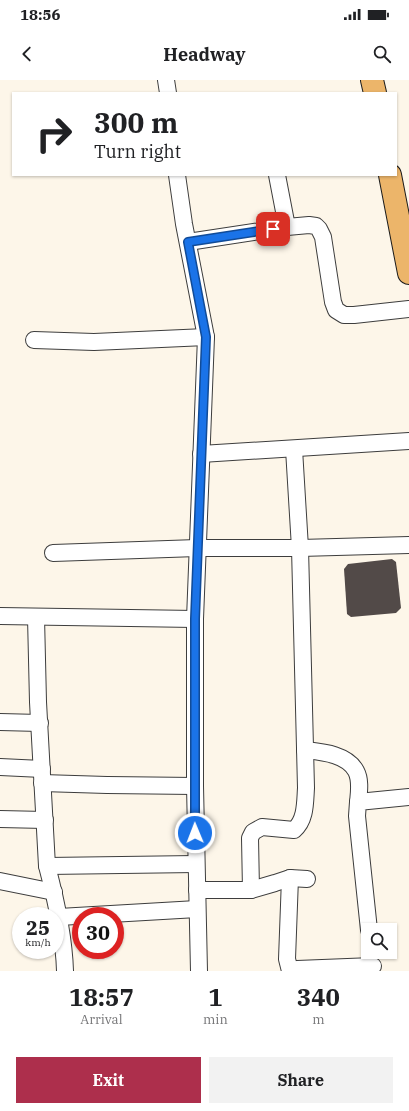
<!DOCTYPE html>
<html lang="en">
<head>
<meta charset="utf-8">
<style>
  :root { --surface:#fff; --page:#f2f2f2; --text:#202124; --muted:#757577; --accent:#ad2f4c }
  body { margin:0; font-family:"IBM Plex Serif",serif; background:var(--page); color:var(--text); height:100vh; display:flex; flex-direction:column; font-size:15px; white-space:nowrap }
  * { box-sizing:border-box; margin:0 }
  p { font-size:13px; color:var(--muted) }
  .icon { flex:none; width:22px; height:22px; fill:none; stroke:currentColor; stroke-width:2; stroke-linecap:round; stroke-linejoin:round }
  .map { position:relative; height:891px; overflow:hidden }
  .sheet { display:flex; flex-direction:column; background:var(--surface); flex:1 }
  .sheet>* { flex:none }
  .guide { position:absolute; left:12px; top:12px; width:385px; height:84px; border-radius:0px; box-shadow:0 1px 3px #0004; background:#fff; color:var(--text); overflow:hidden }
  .buttons { position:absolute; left:361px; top:843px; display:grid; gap:8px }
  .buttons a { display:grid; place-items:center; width:36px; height:36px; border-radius:0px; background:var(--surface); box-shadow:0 1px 3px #0004; font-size:20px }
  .speed { position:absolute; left:12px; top:827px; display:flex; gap:8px; font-size:20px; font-weight:700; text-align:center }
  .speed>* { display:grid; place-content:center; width:52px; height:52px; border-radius:50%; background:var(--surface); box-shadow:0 1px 3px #0004; line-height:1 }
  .speed small { font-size:10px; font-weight:400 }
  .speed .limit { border:6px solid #d22; background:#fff; color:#111 }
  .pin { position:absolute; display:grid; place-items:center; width:34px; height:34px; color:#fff; margin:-17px; border-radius:8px; box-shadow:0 2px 6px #0006 }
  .me { position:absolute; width:44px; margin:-22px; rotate:359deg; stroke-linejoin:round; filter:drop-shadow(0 0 3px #0008) }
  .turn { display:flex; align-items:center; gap:14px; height:84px; padding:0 16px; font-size:18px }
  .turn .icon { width:52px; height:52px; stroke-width:2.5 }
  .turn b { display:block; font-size:28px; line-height:34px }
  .eta { display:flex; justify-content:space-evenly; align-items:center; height:68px; text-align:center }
  .eta b { font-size:24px; font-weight:700; line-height:28px }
  .action { display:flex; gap:8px; margin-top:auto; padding:8px 16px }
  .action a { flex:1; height:46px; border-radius:0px; background:var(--accent); color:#fff; font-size:16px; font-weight:700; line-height:46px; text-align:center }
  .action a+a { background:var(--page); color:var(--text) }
  .status { display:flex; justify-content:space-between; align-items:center; height:28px; padding:0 20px; background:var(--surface); direction:ltr }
  .status svg { height:11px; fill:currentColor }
  header { display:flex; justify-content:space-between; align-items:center; height:52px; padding:0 16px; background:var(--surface); font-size:18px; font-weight:700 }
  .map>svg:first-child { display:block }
  .building { fill:#524a48 }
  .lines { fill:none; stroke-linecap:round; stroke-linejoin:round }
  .minor-casing { stroke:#3d3d3d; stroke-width:18 }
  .primary-casing { stroke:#1b1b1b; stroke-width:24 }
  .minor { stroke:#fff; stroke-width:16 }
  .primary { stroke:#ecb56a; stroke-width:22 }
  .route-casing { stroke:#114b97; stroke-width:10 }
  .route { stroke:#1a73e8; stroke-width:7 }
</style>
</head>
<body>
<div class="status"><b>18:56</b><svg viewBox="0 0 49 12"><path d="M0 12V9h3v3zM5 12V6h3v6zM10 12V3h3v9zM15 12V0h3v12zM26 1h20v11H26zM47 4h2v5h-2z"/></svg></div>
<header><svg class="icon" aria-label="back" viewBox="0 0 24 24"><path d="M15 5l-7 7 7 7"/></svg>Headway<svg class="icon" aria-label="search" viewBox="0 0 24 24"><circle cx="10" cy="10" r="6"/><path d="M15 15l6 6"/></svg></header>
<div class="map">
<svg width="409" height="891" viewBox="0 0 409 891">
  <rect width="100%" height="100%" fill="#fdf6e9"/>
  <path class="building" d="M392,479L396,482L401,528L396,533L351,537L347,534L344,489L348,484Z"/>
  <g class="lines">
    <g class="minor-casing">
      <g id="minor">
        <path d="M166,0L168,13"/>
        <path d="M177,95L184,144L206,257L195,539V706L199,891"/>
        <path d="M277,95L287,147"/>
        <path d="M188,162L287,147L309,145L316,146L319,149L323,157L333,222L336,230L344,235H354L409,229"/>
        <path d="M34,260L94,262L206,257"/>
        <path d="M201,374L409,361"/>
        <path d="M53,473L197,468H300L409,465"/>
        <path d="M0,536L195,539"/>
        <path d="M36,537L38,622L47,786C56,820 64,855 65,891"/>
        <path d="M0,642L40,643"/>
        <path d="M305,670C322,672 347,674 356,691C361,700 359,712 358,722"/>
        <path d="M0,687L42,689"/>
        <path d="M42,703L107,705L195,706"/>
        <path d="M0,739L45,740"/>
        <path d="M47,786L196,784"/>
        <path d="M290,798L287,879L290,891"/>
        <path d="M0,801L54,812"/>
        <path d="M197,810H251L275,803L290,798L307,799"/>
        <path d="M251,810L250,758L253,752L262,747L294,750C306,740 305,722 306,708L300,468L294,369"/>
        <path d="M59,837L197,829"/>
        <path d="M369,850L357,736L358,722L409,717"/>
        <path d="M295,891L297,889L373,886"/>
      </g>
    </g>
    <g class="primary-casing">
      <g id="primary">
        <path d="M372,0L375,13"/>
        <path d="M390,95L409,193"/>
      </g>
    </g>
    <use href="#minor" class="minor"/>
    <use href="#primary" class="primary"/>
  </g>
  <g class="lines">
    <g class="route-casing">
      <path id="route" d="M195,753V539L206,257L188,162L273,149"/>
    </g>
    <use href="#route" class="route"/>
  </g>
</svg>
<div class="buttons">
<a><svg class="icon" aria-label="search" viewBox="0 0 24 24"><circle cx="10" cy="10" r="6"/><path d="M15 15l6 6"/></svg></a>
</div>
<div class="speed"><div>25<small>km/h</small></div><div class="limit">30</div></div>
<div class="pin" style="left:273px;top:149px;background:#d93025"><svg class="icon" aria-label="arrive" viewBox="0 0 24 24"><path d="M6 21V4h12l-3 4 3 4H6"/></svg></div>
<svg class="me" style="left:195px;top:753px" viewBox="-20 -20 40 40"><circle r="17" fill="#1a73e8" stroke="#fff" stroke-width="3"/><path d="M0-11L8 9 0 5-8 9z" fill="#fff"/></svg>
<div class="guide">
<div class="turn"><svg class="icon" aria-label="right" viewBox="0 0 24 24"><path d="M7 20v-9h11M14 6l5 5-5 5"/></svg><div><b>300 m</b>Turn right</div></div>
</div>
</div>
<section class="sheet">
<div class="eta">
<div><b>18:57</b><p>Arrival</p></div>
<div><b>1</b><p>min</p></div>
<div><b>340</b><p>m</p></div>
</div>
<div class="action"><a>Exit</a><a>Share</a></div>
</section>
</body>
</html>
